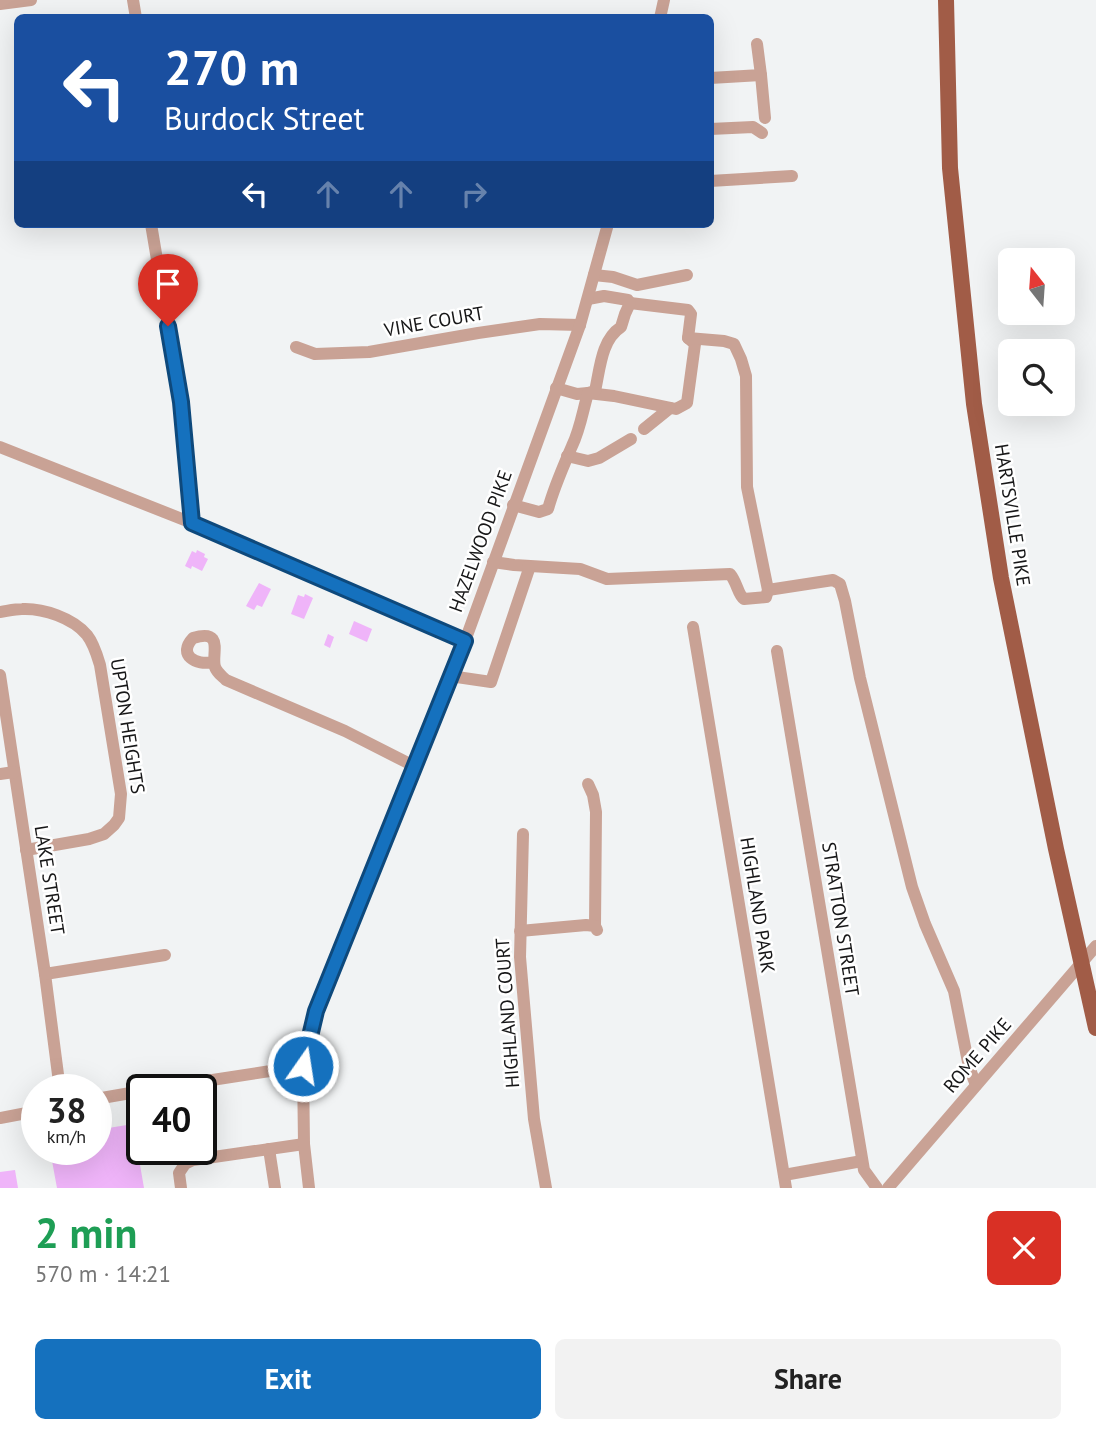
<!DOCTYPE html>
<html lang="en">
<head>
<meta charset="utf-8">
<style>
  :root { --surface:#fff; --page:#f2f2f2; --text:#222; --muted:#767676; --accent:#1571be }
  body { margin:0; font-family:"PT Sans",sans-serif; background:var(--page); color:var(--text); height:100vh; display:flex; flex-direction:column; font-size:26px; white-space:nowrap }
  * { box-sizing:border-box; margin:0 }
  p { font-size:23px; color:var(--muted) }
  .icon { flex:none; width:38px; height:38px; fill:none; stroke:currentColor; stroke-width:2; stroke-linecap:round; stroke-linejoin:round }
  .map { position:relative; height:1188px; overflow:hidden }
  .panel { display:flex; flex-direction:column; background:var(--surface); flex:1 }
  .panel>* { flex:none }
  .top-card { position:absolute; left:14px; top:14px; width:700px; height:214px; border-radius:10px; box-shadow:0 7px 28px #0002; background:#1a4fa0; color:#fff; overflow:hidden }
  .needle { width:46px; rotate:343deg }
  .controls { position:absolute; left:998px; top:248px; display:grid; gap:14px }
  .controls a { display:grid; place-items:center; width:77px; height:77px; border-radius:10px; background:var(--surface); box-shadow:0 7px 28px #0002; font-size:35px }
  .speed { position:absolute; left:21px; top:1074px; display:flex; gap:14px; font-size:35px; font-weight:700; text-align:center }
  .speed>* { display:grid; place-content:center; width:91px; height:91px; border-radius:50%; background:var(--surface); box-shadow:0 7px 28px #0002; line-height:1 }
  .speed small { font-size:18px; font-weight:400 }
  .speed .limit { border:4px solid #111; border-radius:10px; background:#fff; color:#111 }
  .pin { position:absolute; display:grid; place-items:center; width:60px; height:60px; color:#fff; margin:-72px -30px; border-radius:50% 50% 50% 0; rotate:-45deg; box-shadow:0 0 7px #0007 }
  .pin .icon { rotate:45deg }
  .me { position:absolute; width:77px; margin:-38px; rotate:13deg; stroke-linejoin:round; filter:drop-shadow(0 0 5px #0008) }
  .turn { display:flex; align-items:center; gap:24px; height:147px; padding:0 35px; font-size:32px }
  .turn .icon { width:91px; height:91px; stroke-width:2.5 }
  .turn b { display:block; font-size:49px; line-height:60px }
  .lanes { display:flex; align-items:center; height:66px; padding:0 35px; background:#0003; justify-content:center; gap:35px; direction:ltr }
  .lanes .off { opacity:.35 }
  .round { display:grid; place-items:center; flex:none; width:74px; height:74px; border-radius:10px; background:var(--page) }
  .head { display:flex; align-items:center; justify-content:space-between; height:119px; padding:0 35px }
  h1 { font-size:42px; font-weight:600; line-height:52px; color:#1e9e55 }
  .action { display:flex; gap:14px; margin-top:auto; padding:14px 35px }
  .action a { flex:1; height:80px; border-radius:10px; background:var(--accent); color:#fff; font-size:28px; font-weight:600; line-height:80px; text-align:center }
  .action a+a { background:var(--page); color:var(--text) }
  .map>svg:first-child { display:block }
  .building { fill:#efb4f9 }
  .lines { fill:none; stroke-linecap:round; stroke-linejoin:round }
  .minor { stroke:#c9a295; stroke-width:12 }
  .major { stroke:#a15c47; stroke-width:16 }
  .route-casing { stroke:#0e497c; stroke-width:18 }
  .route { stroke:#1571be; stroke-width:12 }
  .labels { text-anchor:middle; stroke-width:5; stroke-linejoin:round; paint-order:stroke }
  .street-label { font-size:19px; fill:#171718; stroke:#fff }
</style>
</head>
<body>
<div class="map">
<svg width="1096" height="1188" viewBox="0 0 1096 1188">
  <rect width="100%" height="100%" fill="#f1f3f4"/>
  <g class="building">
    <path d="M197,550L205,554L204,557L208,559L202,571L192,566L191,569L185,566L192,551L196,553Z"/>
    <path d="M259,583L271,589L262,607L257,605L254,610L246,606Z"/>
    <path d="M305,594L313,598L304,619L291,614L298,595L304,597Z"/>
    <path d="M354,621L372,629L367,642L349,634Z"/>
    <path d="M328,634L334,637L330,648L324,645Z"/>
    <path d="M133,1124L144,1188H57L50,1150H96V1130Z"/>
    <path d="M15,1170L18,1188H0V1172Z"/>
  </g>
  <g class="lines">
    <g class="minor">
      <path d="M133,0L136,18"/>
      <path d="M0,4L31,0"/>
      <path d="M660,18L664,0"/>
      <path d="M761,75L765,118"/>
      <path d="M710,78L761,75L757,44"/>
      <path d="M710,129L753,127L762,133"/>
      <path d="M710,181L792,176"/>
      <path d="M151,224L181,402L192,523"/>
      <path d="M594,275L613,277L637,285L687,275"/>
      <path d="M296,347L315,354L369,352L478,333L540,324L580,325"/>
      <path d="M556,388L577,394L588,393L614,396L676,409L687,403L695,344L688,338L691,314L688,310L630,303"/>
      <path d="M644,429L670,408"/>
      <path d="M0,447L192,523L465,641"/>
      <path d="M567,456L588,461L599,458L631,439"/>
      <path d="M513,505L539,512L548,509C554,487 563,467 572,446C580,430 583,410 588,393L595,391C600,369 601,340 621,327L625,314L630,303L628,300L604,296L588,299"/>
      <path d="M493,562L514,565L580,569L607,579L730,574C737,582 738,595 744,599L766,597L768,590L747,487L746,376L741,359L734,344L724,341L688,338"/>
      <path d="M768,590L833,580L840,584L845,601L860,678L912,887L925,924L954,991L969,1067L976,1085"/>
      <path d="M0,612C7,611 15,609 22,609C43,608 73,618 87,635C94,644 97,655 100,665L121,794L119,818L114,825L104,834L89,839L26,850"/>
      <path d="M693,627L786,1188"/>
      <path d="M777,651L864,1170L877,1188"/>
      <path d="M213,662C196,666 177,655 193,638C225,628 211,655 215,667C217,673 222,676 226,680L345,731L414,766"/>
      <path d="M0,675L45,974L60,1090"/>
      <path d="M450,676L491,682L529,569L528,566"/>
      <path d="M0,774L14,772"/>
      <path d="M588,784L593,795L596,812L595,926"/>
      <path d="M523,834L520,957L534,1119L546,1188"/>
      <path d="M520,931L586,925L595,926L597,930"/>
      <path d="M45,974L165,955"/>
      <path d="M147,1090L303,1066"/>
      <path d="M96,1099L142,1091"/>
      <path d="M0,1118L37,1111"/>
      <path d="M269,1149L275,1188"/>
      <path d="M784,1175L862,1161"/>
      <path d="M181,1188L179,1173L185,1164L193,1160L304,1144"/>
      <path d="M309,1188L304,1144L303,1066L316,1011L465,641L580,325L608,224"/>
      <path d="M888,1188L1096,946"/>
    </g>
    <path class="major" d="M946,0L950,168L974,404L1001,578L1056,849L1096,1028"/>
  </g>
  <g class="lines">
    <g class="route-casing">
      <path id="route" d="M168,326L181,402L192,523L465,641L316,1011L303,1066"/>
    </g>
    <use href="#route" class="route"/>
  </g>
  <g class="labels">
    <g class="street-label">
      <text transform="translate(434 321) rotate(-10)" y="7">VINE COURT</text>
      <text transform="translate(1013 515) rotate(81)" y="7">HARTSVILLE PIKE</text>
      <text transform="translate(480 541) rotate(-70)" y="7">HAZELWOOD PIKE</text>
      <text transform="translate(128 726) rotate(81)" y="7">UPTON HEIGHTS</text>
      <text transform="translate(50 880) rotate(81)" y="7">LAKE STREET</text>
      <text transform="translate(758 905) rotate(81)" y="7">HIGHLAND PARK</text>
      <text transform="translate(841 919) rotate(81)" y="7">STRATTON STREET</text>
      <text transform="translate(507 1013) rotate(-94)" y="7">HIGHLAND COURT</text>
      <text transform="translate(977 1055) rotate(-49)" y="7">ROME PIKE</text>
    </g>
  </g>
</svg>
<div class="controls">
<a><svg class="needle" viewBox="-14 -14 28 28"><path d="M0-13l5 13h-10z" fill="#e53935"/><path d="M0 13l5-13h-10z" fill="#767676"/></svg></a>
<a><svg class="icon" aria-label="search" viewBox="0 0 24 24"><circle cx="10" cy="10" r="6"/><path d="M15 15l6 6"/></svg></a>
</div>
<div class="speed"><div>38<small>km/h</small></div><div class="limit">40</div></div>
<div class="pin" style="left:168px;top:326px;background:#d93025"><svg class="icon" aria-label="arrive" viewBox="0 0 24 24"><path d="M6 21V4h12l-3 4 3 4H6"/></svg></div>
<svg class="me" style="left:303px;top:1066px" viewBox="-20 -20 40 40"><circle r="17" fill="#1571be" stroke="#fff" stroke-width="3"/><path d="M0-11L8 9 0 5-8 9z" fill="#fff"/></svg>
<div class="top-card">
<div class="turn"><svg class="icon" aria-label="left" viewBox="0 0 24 24"><path d="M17 20v-9H6M10 6l-5 5 5 5"/></svg><div><b>270 m</b>Burdock Street</div></div>
<div class="lanes"><svg class="icon" aria-label="left" viewBox="0 0 24 24"><path d="M17 20v-9H6M10 6l-5 5 5 5"/></svg><svg class="icon off" aria-label="ahead" viewBox="0 0 24 24"><path d="M12 20V5M6 11l6-6 6 6"/></svg><svg class="icon off" aria-label="ahead" viewBox="0 0 24 24"><path d="M12 20V5M6 11l6-6 6 6"/></svg><svg class="icon off" aria-label="right" viewBox="0 0 24 24"><path d="M7 20v-9h11M14 6l5 5-5 5"/></svg></div>
</div>
</div>
<section class="panel">
<div class="head"><div><h1>2 min</h1><p>570 m · 14:21</p></div><a class="round" style="background:#d93025;color:#fff"><svg class="icon" aria-label="close" viewBox="0 0 24 24"><path d="M6 6l12 12M18 6L6 18"/></svg></a></div>
<div class="action"><a>Exit</a><a>Share</a></div>
</section>
</body>
</html>
